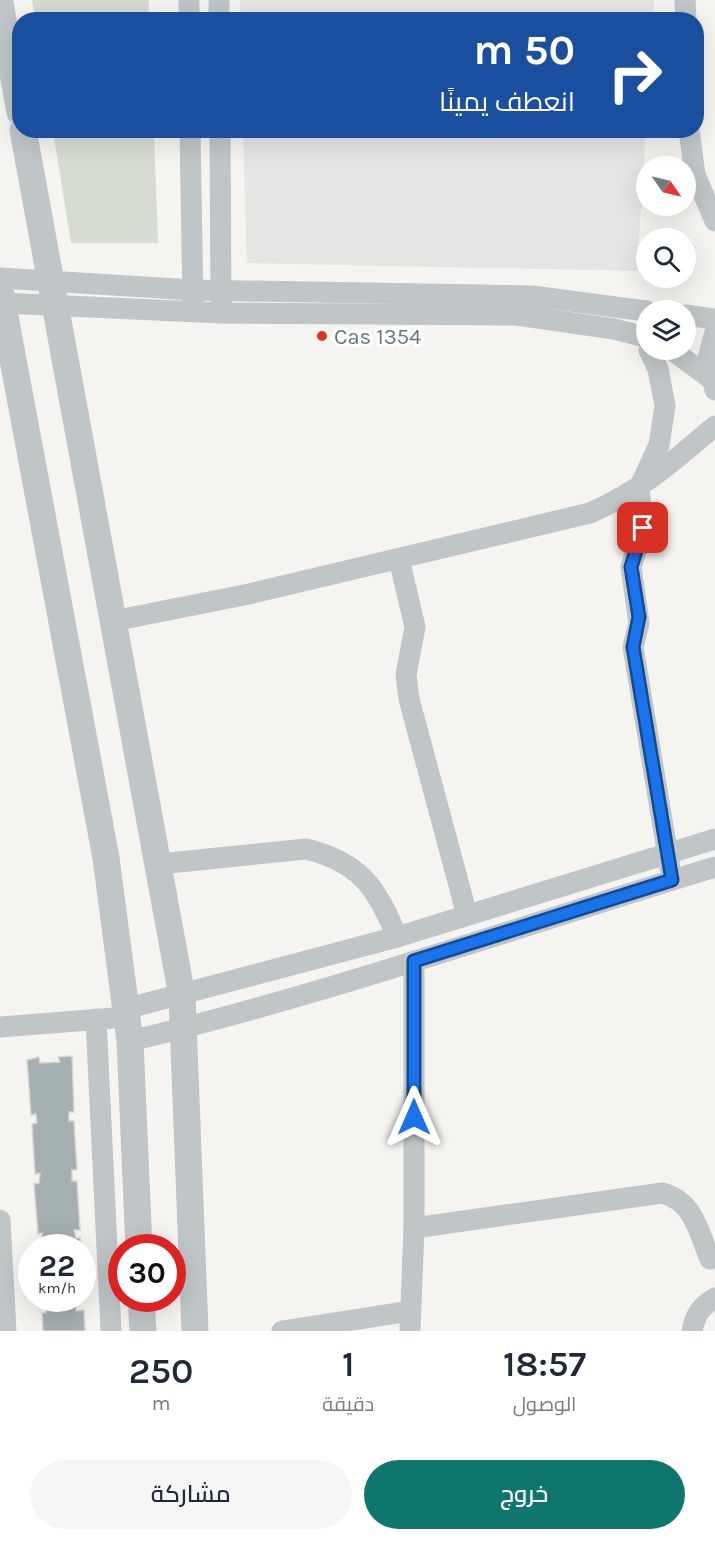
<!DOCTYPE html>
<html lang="ar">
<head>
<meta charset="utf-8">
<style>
  :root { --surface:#fff; --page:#f6f6f7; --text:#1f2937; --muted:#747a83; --accent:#0f766e }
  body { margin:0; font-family:Karla,Cairo,sans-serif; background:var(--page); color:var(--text); direction:rtl; height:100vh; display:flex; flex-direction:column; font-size:22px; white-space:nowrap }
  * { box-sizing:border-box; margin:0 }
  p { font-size:20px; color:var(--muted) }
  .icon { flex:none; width:33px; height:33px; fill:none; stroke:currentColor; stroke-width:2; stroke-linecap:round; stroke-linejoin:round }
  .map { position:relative; height:1331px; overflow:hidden; direction:ltr }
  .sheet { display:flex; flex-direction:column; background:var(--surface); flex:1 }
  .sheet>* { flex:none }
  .top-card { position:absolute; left:12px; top:12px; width:692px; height:126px; border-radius:24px; box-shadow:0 6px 24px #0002; direction:rtl; background:#1a4fa0; color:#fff; overflow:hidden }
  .needle { width:39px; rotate:124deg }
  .fabs { position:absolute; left:636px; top:156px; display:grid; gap:12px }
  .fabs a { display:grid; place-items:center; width:60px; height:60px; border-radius:50%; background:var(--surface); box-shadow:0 6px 24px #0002; font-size:30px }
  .speed { position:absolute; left:18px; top:1234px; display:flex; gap:12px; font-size:30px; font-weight:700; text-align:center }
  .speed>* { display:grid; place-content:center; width:78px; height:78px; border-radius:50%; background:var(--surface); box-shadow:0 6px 24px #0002; line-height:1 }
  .speed small { font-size:15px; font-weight:400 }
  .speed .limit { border:9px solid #d22; background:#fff; color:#111 }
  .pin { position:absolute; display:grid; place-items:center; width:51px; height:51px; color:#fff; margin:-26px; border-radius:12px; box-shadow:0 3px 9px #0006 }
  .me { position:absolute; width:66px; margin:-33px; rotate:0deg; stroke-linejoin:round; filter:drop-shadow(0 0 4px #0008) }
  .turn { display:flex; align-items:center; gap:21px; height:126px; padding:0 30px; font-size:27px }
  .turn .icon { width:78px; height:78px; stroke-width:2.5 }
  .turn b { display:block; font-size:42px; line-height:51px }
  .eta { display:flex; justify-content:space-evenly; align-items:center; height:102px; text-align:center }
  .eta b { font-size:36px; font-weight:600; line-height:42px }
  .action { display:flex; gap:12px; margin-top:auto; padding:12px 30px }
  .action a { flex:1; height:69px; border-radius:36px; background:var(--accent); color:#fff; font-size:24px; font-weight:600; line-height:69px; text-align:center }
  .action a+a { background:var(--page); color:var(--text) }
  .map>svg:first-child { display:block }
  .built { fill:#e5e6e4 }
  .green { fill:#d7dcd2 }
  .building { fill:#a4afb2; stroke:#d6d5d3; stroke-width:1.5 }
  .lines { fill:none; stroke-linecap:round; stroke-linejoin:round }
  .minor { stroke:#c0c5c7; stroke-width:21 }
  .tertiary { stroke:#c0c5c7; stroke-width:27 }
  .route-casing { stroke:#114b97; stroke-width:15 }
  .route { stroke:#1a73e8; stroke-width:10 }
  .poi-dot { fill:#e33022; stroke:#fff; stroke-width:2 }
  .labels { text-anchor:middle; stroke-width:6; stroke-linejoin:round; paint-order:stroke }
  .poi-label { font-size:22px; fill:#637982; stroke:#fff; text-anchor:start }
</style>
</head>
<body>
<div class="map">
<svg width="715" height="1331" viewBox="0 0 715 1331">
  <rect width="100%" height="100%" fill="#f5f4f1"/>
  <g class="built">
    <path d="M240,0H654L653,20H241Z"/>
    <path d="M243,131H646L637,271L247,263Z"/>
  </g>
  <g class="green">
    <path d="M32,0H149V19H35Z"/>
    <path d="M53,131H154L158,243H71Z"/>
  </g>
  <g class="building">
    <path d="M72,1056L74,1112H69V1121H74L77,1170H72V1181H77L80,1230H74L76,1238H80L81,1248H38V1241H42V1233L38,1234L34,1184L39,1183L40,1173L35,1174L32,1124L37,1123L36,1114L31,1115L27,1060L39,1057L40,1063L60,1062L58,1057Z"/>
    <path d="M76,1304V1311L84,1310L85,1331H43L42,1313H46V1308Z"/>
  </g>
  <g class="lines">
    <g class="minor">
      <path d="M189,0V20"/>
      <path d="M219,0V20"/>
      <path d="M685,0L686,20"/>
      <path d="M190,130L193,304"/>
      <path d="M220,130L221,303"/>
      <path d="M689,130L695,175L715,221"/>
      <path d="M0,278L192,290L532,296L646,311"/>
      <path d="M2,303L221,313L517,315L614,329L646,337"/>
      <path d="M686,315L715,319"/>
      <path d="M715,332L708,358L715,390"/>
      <path d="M649,350L658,369L665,406L659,445L639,488L643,528L631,567L639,623L633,647L670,868"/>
      <path d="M672,350L710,378"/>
      <path d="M399,559L415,627L406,675L409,699L467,915"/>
      <path d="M113,621L249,594L590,513C639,492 675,460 715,426"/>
      <path d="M159,864L306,849C360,862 377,888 397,937"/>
      <path d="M125,1009L397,937L715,839"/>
      <path d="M96,1019L111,1331"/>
      <path d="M0,1027L127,1017"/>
      <path d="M130,1041C328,994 520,926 715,867"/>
      <path d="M0,1220L6,1331"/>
      <path d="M414,1228L662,1193C694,1201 698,1231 710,1259"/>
      <path d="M282,1331L410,1311"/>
      <path d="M410,1331L414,1228V961"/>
      <path d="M692,1331C695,1315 701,1306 715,1298"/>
    </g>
    <g class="tertiary">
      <path d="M0,3L20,112"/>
      <path d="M23,130L182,996L195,1331"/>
      <path d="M0,290L106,858L130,1041L139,1248"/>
      <path d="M141,1299L143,1331"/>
    </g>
  </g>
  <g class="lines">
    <g class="route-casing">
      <path id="route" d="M414,1117V961L672,880L633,647L639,617L631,567L643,528"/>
    </g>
    <use href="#route" class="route"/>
  </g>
  <circle class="poi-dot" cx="322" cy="336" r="6"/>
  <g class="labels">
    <g class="poi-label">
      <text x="334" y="344">Cas 1354</text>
    </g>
  </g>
</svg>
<div class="fabs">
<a><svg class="needle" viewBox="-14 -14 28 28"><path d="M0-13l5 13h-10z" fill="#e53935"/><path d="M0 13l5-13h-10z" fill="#747a83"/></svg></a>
<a><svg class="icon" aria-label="search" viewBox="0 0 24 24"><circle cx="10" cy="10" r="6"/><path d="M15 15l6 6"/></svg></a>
<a><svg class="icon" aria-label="layers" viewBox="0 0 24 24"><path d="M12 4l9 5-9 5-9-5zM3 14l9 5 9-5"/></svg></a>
</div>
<div class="speed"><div>22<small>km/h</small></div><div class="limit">30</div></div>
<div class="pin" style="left:643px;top:528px;background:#d93025"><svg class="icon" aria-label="arrive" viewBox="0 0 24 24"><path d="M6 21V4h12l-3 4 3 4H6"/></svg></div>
<svg class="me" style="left:414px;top:1117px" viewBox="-20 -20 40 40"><path d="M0-17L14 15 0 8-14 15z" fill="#1a73e8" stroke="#fff" stroke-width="4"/></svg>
<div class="top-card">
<div class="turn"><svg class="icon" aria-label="right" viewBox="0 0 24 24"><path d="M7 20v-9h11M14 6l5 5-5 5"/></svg><div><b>50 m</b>انعطف يمينًا</div></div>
</div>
</div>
<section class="sheet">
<div class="eta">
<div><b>18:57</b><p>الوصول</p></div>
<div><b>1</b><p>دقيقة</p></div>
<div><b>250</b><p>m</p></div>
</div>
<div class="action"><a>خروج</a><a>مشاركة</a></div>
</section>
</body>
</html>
